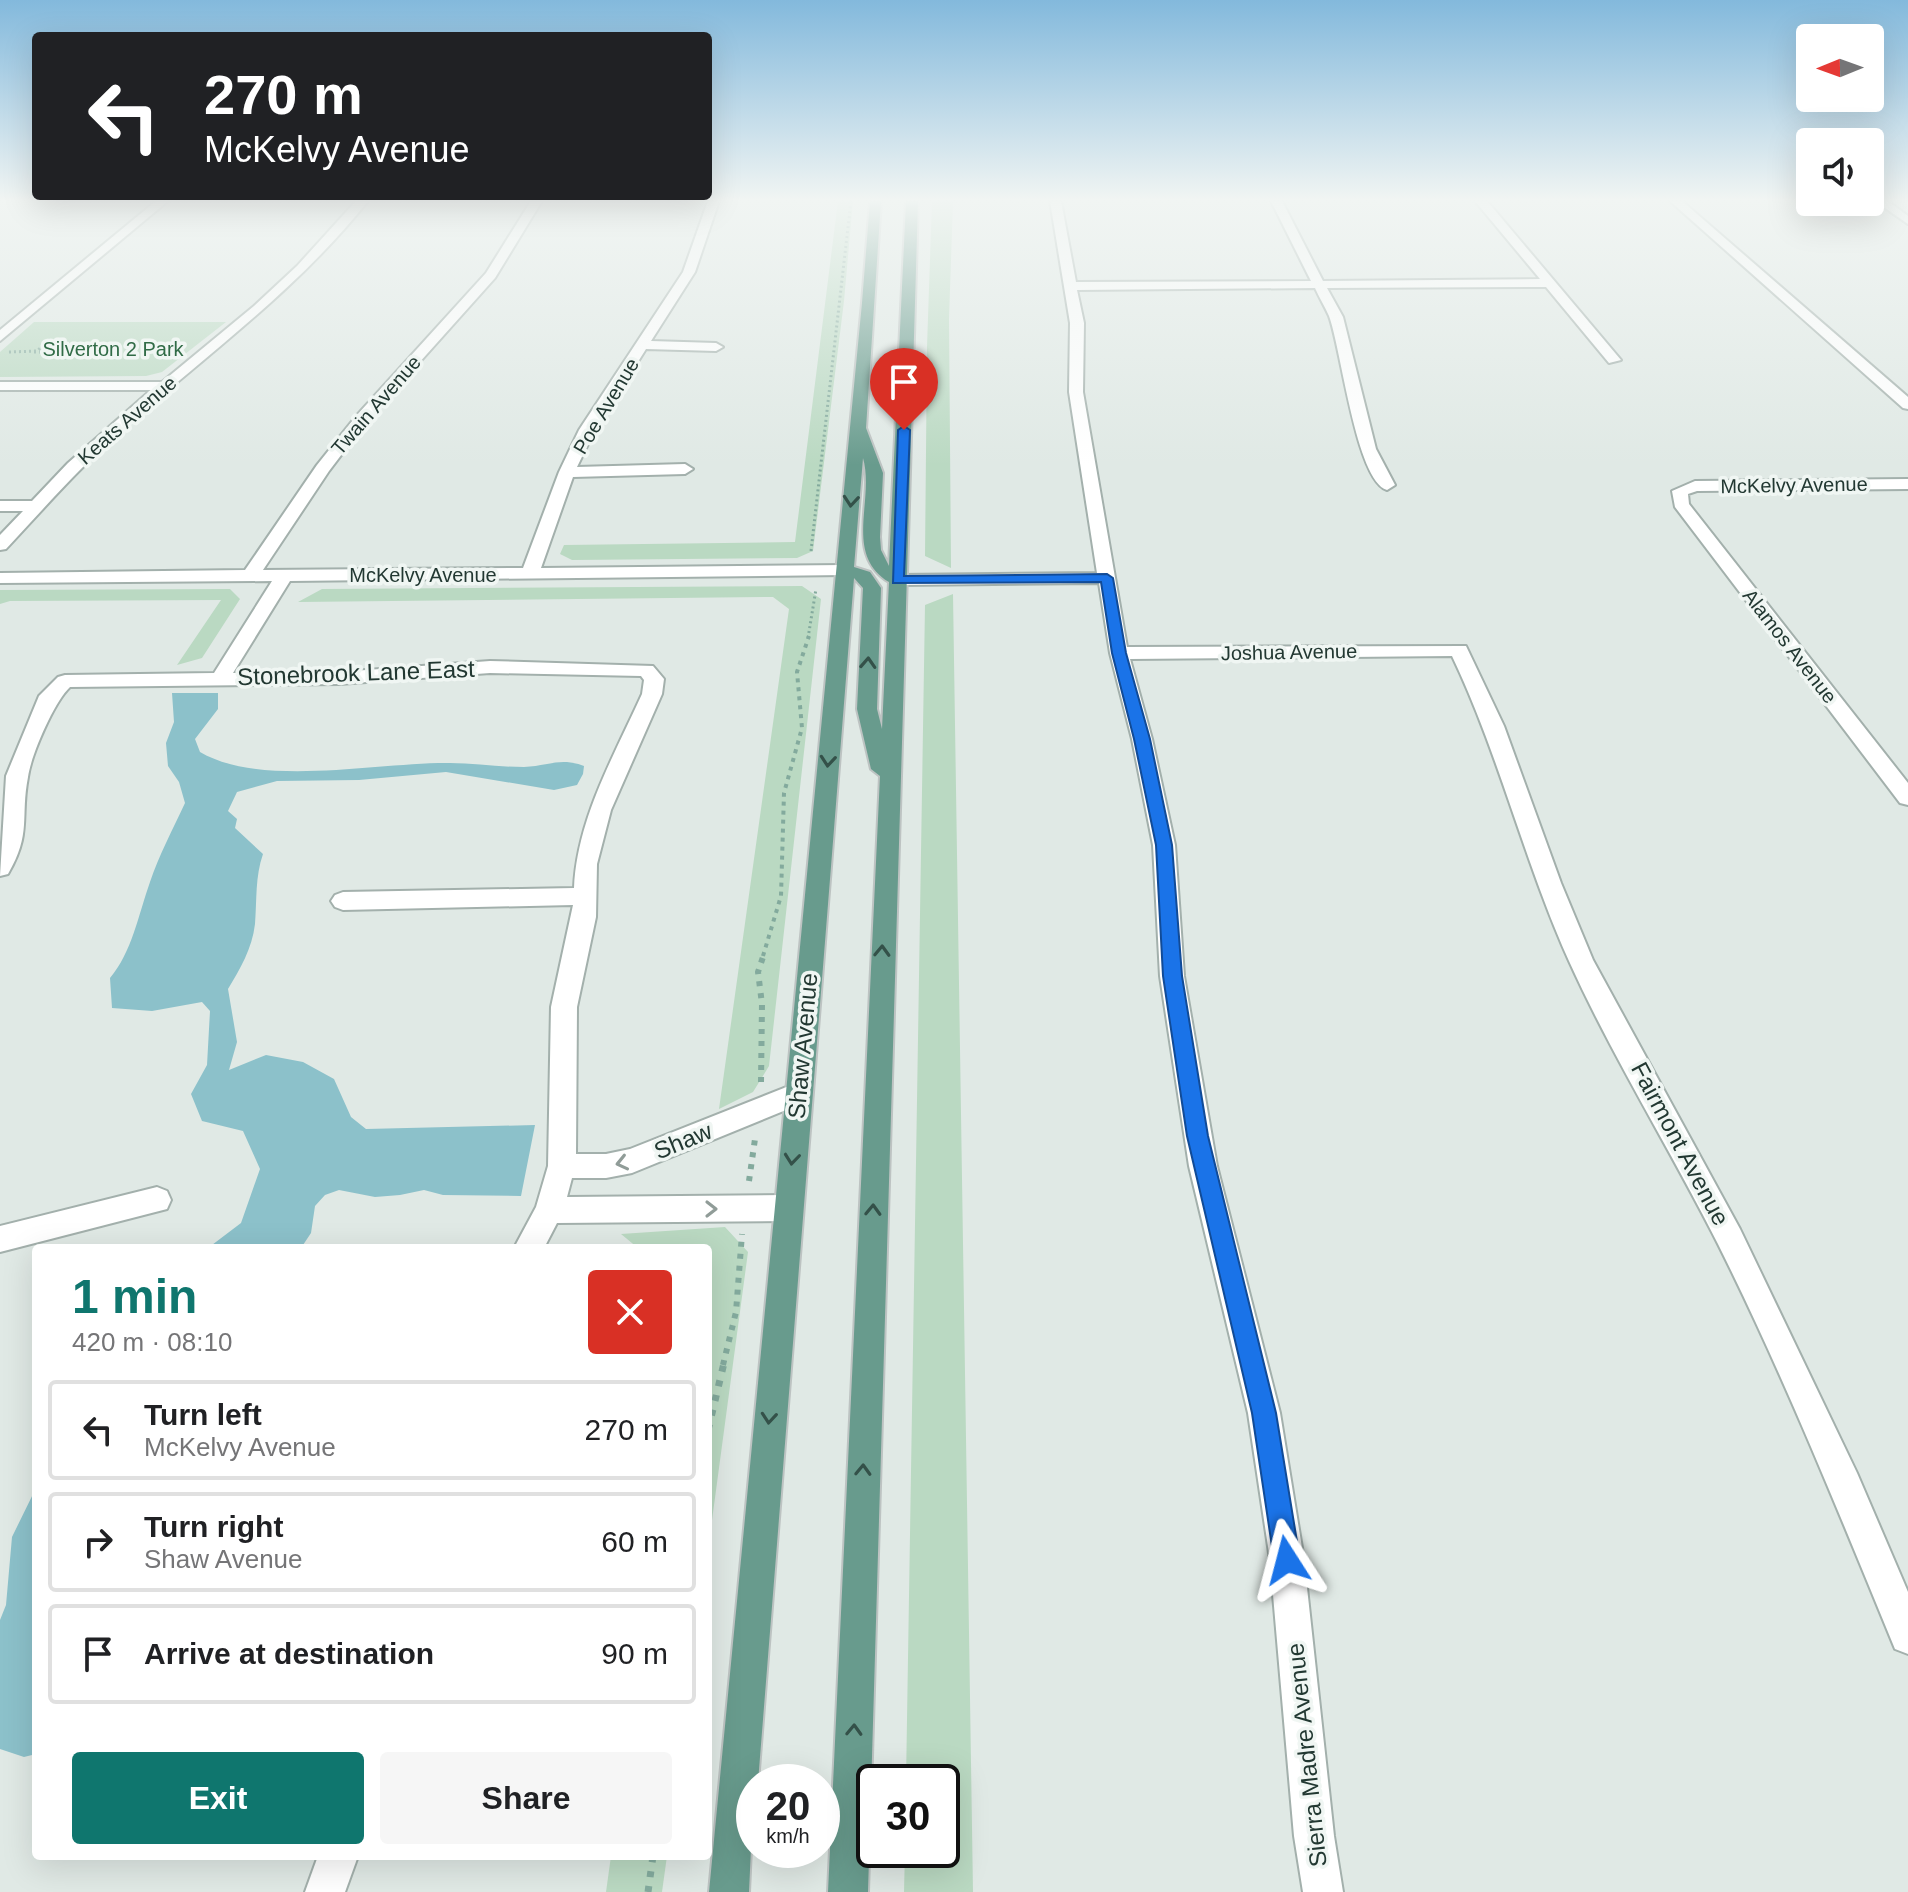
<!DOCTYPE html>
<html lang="en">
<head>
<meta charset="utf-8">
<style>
  :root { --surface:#fff; --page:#f6f6f6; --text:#202124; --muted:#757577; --line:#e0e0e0; --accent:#0f766e }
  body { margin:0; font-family:Helvetica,sans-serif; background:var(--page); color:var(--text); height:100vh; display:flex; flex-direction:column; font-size:30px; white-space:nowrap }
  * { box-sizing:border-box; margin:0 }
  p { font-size:26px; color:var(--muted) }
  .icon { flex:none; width:44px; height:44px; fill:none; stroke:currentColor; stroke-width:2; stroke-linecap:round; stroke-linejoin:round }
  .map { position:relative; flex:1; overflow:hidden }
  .details { position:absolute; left:32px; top:1244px; width:680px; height:616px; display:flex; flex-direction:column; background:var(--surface); border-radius:8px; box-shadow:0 8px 32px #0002 }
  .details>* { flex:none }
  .guide { position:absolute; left:32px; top:32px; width:680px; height:168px; border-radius:8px; box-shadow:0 8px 32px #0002; background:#202124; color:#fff; overflow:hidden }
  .needle { width:52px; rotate:269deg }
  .buttons { position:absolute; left:1796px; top:24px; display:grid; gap:16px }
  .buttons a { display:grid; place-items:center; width:88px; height:88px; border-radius:8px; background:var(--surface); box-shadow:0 8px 32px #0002; font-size:40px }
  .speed { position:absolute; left:736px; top:1764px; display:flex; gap:16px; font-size:40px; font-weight:700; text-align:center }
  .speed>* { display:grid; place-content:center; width:104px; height:104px; border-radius:50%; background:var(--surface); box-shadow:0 8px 32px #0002; line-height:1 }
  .speed small { font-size:20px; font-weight:400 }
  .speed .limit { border:4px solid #111; border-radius:12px; background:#fff; color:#111 }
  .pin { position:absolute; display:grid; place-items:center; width:68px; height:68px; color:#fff; margin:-82px -34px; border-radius:50% 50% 50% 0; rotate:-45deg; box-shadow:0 0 8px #0007 }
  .pin .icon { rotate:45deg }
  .me { position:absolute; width:88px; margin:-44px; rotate:351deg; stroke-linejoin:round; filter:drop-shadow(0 0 6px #0008) }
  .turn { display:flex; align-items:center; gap:28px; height:168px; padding:0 40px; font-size:36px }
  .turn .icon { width:104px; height:104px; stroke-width:2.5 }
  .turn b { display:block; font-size:56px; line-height:68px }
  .round { display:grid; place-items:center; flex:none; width:84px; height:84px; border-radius:8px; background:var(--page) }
  .head { display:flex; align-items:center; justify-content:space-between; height:136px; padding:0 40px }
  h1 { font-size:48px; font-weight:600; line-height:60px; color:var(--accent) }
  .button { display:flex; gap:16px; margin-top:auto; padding:16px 40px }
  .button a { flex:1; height:92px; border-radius:8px; background:var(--accent); color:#fff; font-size:32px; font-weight:600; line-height:92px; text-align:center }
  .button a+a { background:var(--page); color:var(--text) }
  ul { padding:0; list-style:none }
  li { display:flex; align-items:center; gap:24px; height:100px; margin:0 16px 12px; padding:0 24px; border:4px solid var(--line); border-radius:8px }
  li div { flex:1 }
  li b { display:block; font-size:30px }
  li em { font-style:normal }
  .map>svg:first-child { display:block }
  .green { fill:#bad9c2 }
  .water { fill:#8cc1ca }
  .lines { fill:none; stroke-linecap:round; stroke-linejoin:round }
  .street-casing { stroke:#a3b0ac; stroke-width:4 }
  .primary-casing { stroke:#bdc3c2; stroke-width:4 }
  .path-far3 { stroke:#83aa9d; stroke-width:3; stroke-dasharray:2 3; stroke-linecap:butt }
  .path-far2 { stroke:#83aa9d; stroke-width:4; stroke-dasharray:4 5; stroke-linecap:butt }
  .path-far1 { stroke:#83aa9d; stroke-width:6; stroke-dasharray:5 7; stroke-linecap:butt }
  .path { stroke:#83aa9d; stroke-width:7; stroke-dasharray:6 9; stroke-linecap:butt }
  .street { fill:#fff; fill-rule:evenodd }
  .primary { fill:#689b8d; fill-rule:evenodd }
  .oneway { stroke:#345149 }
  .oneway2 { stroke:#909c98 }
  .route { fill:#1a73e8; stroke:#114b97; stroke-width:2 }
  .labels { text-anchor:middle; stroke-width:7; stroke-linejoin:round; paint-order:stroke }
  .far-park-label { font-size:20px; fill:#306b46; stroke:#f0f6f3 }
  .far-street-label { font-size:20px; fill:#223832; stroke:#f0f6f3 }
  .street-label { font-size:24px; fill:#223832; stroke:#f0f6f3 }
</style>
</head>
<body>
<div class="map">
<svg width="1908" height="1892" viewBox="0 0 1908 1892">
  <rect width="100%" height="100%" fill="#e0e9e5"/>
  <g class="green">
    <path d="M838,201H853L844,301L813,551L797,558L572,560L560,554L564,545L795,542Z"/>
    <path d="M932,201H953L949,319L951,568L925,556L927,347Z"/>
    <path d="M34,322H226L162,372L146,376L0,377V352Z"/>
    <path d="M802,586L821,599L769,1066L753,1092L719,1109L789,609L773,597L298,602L322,589Z"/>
    <path d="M230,589L240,599L202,658L177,665L221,600L10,601L0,604V590Z"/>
    <path d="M953,594L973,1892H904L905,1850H942V1782H906L925,605Z"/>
    <path d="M725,1227L748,1252L708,1550V1248H638L621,1234Z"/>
    <path d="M611,1856H667L662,1892H606Z"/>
  </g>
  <g class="water">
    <path d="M172,693H218V709L195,739L200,752C261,788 379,762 450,763C475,763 499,767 524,767C549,766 560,757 584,766L583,774L577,785L554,790L446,772L359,780L277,781L237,792L228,811L237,819L235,828L263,854C255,877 257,899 255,924C252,949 240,969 228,989L237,1042L229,1070L266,1055L303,1062L334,1079L351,1117L366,1129L535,1125L521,1196L443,1195L424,1190L400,1195L375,1197L339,1190L325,1195L315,1206L311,1233L301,1248H208L241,1223L260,1169L243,1131L202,1121L191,1094L207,1065L210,1011L202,1002L152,1011L112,1008L110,978C132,952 138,916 150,882C159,855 173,829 185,803L179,782L168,766L166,743L174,722Z"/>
    <path d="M36,1488V1754L24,1757L0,1749V1620L6,1605L12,1537Z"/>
  </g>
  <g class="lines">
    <g class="street-casing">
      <g id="street">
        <path d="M156,201H168L0,341V330Z"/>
        <path d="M356,201H368C298,289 209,353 126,426C83,464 45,507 6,549L0,550V535L23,511H0V501H32L68,463L151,390H0V382H162L254,306L297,266Z"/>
        <path d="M531,201H542L495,278L367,421L329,471L263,570L523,568L559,472L579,430L683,272L708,201H719L695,272L651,341L716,343L723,347L716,351L646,349L595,430L577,467L685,464L693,469L685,474L573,477L541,568L845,565L854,570L845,575L290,581L233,673L339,672L490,661L653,666L664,679L662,694L611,810L597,864L596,917L577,1007L576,1154H606L630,1149L799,1082L808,1085L812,1093L808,1101L632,1173L606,1178H572L567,1197L787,1195L797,1199L801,1208L797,1217L787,1221L557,1223L544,1248H514L536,1207L548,1166L551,1007L573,905L343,910L335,907L331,901L335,895L343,892L574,888C577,819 614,756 642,694L644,680L641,676L490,673L339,684L70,687C54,702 31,755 28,777C20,818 32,833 8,874L0,876L6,776L39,696L58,677L65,675L214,673L272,581L0,583V573L245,570L317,465L357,415L486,273Z"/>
        <path d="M1050,201H1061L1076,282L1311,281L1271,201H1282L1323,281L1540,279L1475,201H1487L1621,360L1609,363L1546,287L1327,288L1343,317L1376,449L1395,485L1387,490C1356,481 1341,347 1329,316C1325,307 1319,297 1315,288L1077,290L1084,323L1083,392L1127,647L1466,646L1504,726L1561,883L1593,960L1740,1229L1857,1473L1908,1592V1654L1895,1649C1839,1513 1784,1376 1718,1244C1670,1149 1613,1058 1569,961C1524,861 1499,754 1452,656L1130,659L1152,739L1175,845L1184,976L1217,1166L1280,1413L1304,1560L1334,1836L1343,1892H1303L1294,1836L1270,1560L1248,1413L1189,1166L1160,976L1153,845L1132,739L1110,653L1099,583L898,585L889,580L898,575L1097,573L1069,392L1070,323Z"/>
        <path d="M1670,201H1682L1908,397V409L1903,408Z"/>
        <path d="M1875,201H1888L1908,216V224Z"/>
        <path d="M1908,479V489L1697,491L1688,494L1689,504L1908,783V805L1900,803L1675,507L1672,491L1695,481Z"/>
        <path d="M157,1187L167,1191L171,1200L167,1209L0,1252V1226Z"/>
        <path d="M318,1856H358L345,1892H305Z"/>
      </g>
    </g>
    <g class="primary-casing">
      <path id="primary" d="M870,201H881L866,428L883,473L880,537L881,550L889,566L906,201H918L868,1892H828L880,776L871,769L857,709L863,588L854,578L758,1782H754L749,1892H709L862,303ZM863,458C875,500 843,554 889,582L882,729L877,709L881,588L870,572L854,567Z"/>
    </g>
    <g class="path-far3">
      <path d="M9,352L37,351L50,339"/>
      <path d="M34,352H59L60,358H69L84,350L79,348"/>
      <path d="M811,551L851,201"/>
      <path d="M808,638L816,589"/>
    </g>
    <path class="path-far2" d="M763,956L781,896L784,793L802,728L797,672L809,636"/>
    <g class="path-far1">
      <path d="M761,1082L762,1004L758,972L764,954"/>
      <path d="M749,1181L755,1139"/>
      <path d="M723,1365L736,1312L742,1234"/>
    </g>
    <g class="path">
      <path d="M708,1430L724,1363"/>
      <path d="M648,1892L653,1856"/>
    </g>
    <use href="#street" class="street"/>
    <use href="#primary" class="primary"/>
  </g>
  <defs><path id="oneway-chevron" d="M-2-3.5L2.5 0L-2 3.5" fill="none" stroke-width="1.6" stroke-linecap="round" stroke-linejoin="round" transform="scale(2)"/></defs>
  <g class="oneway">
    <use href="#oneway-chevron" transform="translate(851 501) rotate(95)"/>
    <use href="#oneway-chevron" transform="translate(868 663) rotate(-87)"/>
    <use href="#oneway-chevron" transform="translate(828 761) rotate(95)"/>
    <use href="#oneway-chevron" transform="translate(882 951) rotate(-88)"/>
    <use href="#oneway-chevron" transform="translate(792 1159) rotate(96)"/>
    <use href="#oneway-chevron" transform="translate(873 1210) rotate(-88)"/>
    <use href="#oneway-chevron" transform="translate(769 1418) rotate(95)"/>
    <use href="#oneway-chevron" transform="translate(863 1470) rotate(-88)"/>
    <use href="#oneway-chevron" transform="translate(854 1730) rotate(-88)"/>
  </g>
  <g class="oneway2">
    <use href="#oneway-chevron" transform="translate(622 1163) rotate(167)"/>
    <use href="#oneway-chevron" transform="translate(711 1209)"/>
  </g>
  <linearGradient id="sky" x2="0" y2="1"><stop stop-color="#83b9dc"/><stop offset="0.43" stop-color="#f1f5f3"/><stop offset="1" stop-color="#f1f5f3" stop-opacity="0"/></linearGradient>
  <rect width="1908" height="465" fill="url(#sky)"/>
  <path class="route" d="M904,426L910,430L904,576L1107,574L1113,578L1126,653L1150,739L1172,845L1182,976L1208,1136L1276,1413L1300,1560L1297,1569L1287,1573L1278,1569L1274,1560L1252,1413L1187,1136L1163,976L1156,845L1134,739L1112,653L1101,582L893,583L898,430Z"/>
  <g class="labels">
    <g class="far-park-label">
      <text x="113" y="356">Silverton 2 Park</text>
    </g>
    <g class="far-street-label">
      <text transform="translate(376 405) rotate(-49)" y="7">Twain Avenue</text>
      <text transform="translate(606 406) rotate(-59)" y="7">Poe Avenue</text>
      <text transform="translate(127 420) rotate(-41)" y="7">Keats Avenue</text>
      <text transform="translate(1794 485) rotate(-1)" y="7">McKelvy Avenue</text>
      <text x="423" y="582">McKelvy Avenue</text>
      <text transform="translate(1790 646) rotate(52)" y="7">Alamos Avenue</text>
      <text transform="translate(1289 652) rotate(-1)" y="7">Joshua Avenue</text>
    </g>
    <g class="street-label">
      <text transform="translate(356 673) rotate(-2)" y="8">Stonebrook Lane East</text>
      <text transform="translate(803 1046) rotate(-85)" y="8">Shaw Avenue</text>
      <text transform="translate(683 1141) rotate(-22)" y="8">Shaw</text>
      <text transform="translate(1680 1144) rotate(62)" y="8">Fairmont Avenue</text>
      <text transform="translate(1307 1755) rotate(-96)" y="8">Sierra Madre Avenue</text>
    </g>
  </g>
</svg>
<div class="buttons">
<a><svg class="needle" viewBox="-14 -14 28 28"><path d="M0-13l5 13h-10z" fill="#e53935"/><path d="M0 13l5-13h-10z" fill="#757577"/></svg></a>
<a><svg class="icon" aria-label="sound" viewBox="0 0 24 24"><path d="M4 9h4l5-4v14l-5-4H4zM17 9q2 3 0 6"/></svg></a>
</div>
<div class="speed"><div>20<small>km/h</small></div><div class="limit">30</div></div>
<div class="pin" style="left:904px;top:430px;background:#d93025"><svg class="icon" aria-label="arrive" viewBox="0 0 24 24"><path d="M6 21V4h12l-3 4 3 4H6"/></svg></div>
<svg class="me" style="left:1287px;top:1560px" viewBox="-20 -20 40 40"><path d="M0-17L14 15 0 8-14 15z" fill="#1a73e8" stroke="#fff" stroke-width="4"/></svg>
<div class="guide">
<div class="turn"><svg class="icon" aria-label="left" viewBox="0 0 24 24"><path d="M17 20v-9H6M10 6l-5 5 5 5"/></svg><div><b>270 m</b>McKelvy Avenue</div></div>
</div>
<section class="details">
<div class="head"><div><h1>1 min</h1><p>420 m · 08:10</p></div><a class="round" style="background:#d93025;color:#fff"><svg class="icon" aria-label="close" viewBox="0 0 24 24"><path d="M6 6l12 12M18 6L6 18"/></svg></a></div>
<ul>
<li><svg class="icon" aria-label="left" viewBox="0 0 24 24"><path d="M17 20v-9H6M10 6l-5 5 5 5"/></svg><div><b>Turn left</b><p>McKelvy Avenue</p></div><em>270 m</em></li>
<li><svg class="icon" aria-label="right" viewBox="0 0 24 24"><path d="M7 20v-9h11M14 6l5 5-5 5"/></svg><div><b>Turn right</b><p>Shaw Avenue</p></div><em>60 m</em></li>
<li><svg class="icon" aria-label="arrive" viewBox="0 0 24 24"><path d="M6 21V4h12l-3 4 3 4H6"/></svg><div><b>Arrive at destination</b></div><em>90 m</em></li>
</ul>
<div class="button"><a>Exit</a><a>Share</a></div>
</section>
</div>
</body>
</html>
